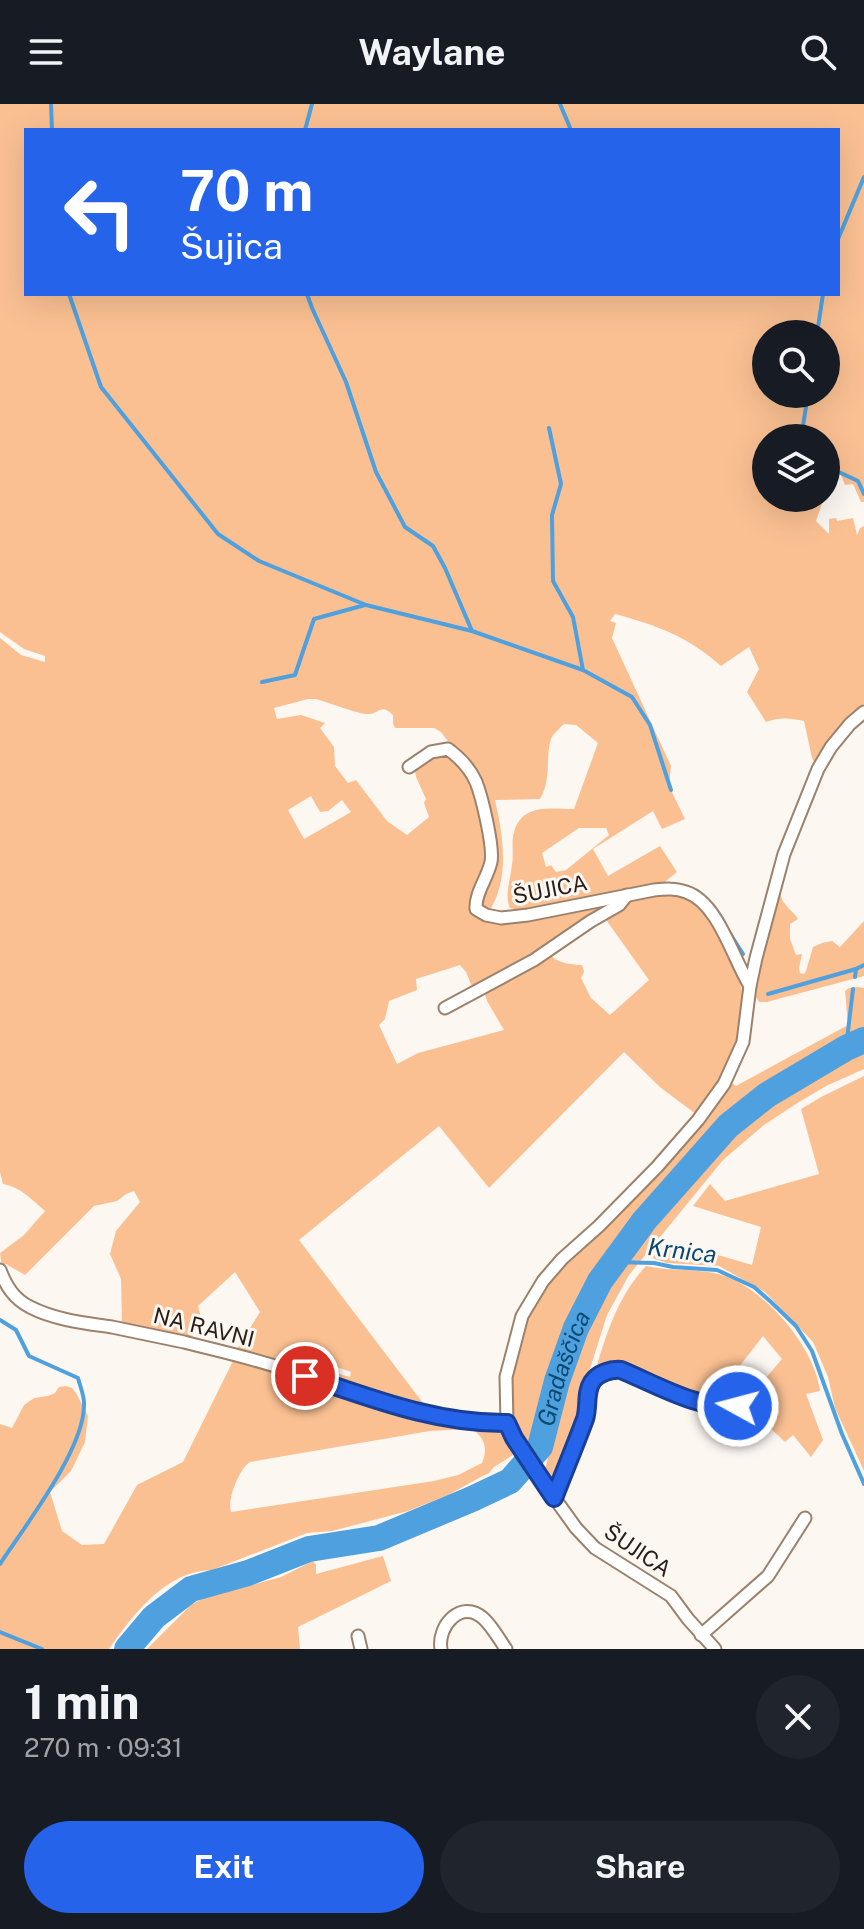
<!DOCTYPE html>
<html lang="en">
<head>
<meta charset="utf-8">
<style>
  :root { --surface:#171b24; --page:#20242c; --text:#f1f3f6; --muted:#9ea1a6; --accent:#2563eb }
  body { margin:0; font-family:"Public Sans",sans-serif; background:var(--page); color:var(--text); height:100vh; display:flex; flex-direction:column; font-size:30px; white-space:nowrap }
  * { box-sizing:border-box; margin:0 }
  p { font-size:26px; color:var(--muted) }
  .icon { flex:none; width:44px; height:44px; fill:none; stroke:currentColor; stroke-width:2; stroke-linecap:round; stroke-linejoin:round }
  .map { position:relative; height:1545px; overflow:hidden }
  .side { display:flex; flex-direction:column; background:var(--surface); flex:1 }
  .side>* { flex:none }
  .top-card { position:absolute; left:24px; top:24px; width:816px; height:168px; border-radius:0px; box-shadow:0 8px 32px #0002; background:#2563eb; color:#fff; overflow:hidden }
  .fabs { position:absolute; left:752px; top:216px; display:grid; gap:16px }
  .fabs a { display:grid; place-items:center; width:88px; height:88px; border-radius:50%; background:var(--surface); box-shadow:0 8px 32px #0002; font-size:40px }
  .pin { position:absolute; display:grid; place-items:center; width:68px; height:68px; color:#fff; margin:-34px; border:4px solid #fff; border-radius:50%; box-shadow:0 2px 8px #0007 }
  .me { position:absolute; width:88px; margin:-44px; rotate:277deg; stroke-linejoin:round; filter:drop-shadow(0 0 6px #0008) }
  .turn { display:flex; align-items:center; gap:28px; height:168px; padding:0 24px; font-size:36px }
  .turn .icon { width:104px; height:104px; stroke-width:2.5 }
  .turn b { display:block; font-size:56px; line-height:68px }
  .round { display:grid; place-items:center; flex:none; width:84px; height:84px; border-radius:42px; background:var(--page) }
  .summary { display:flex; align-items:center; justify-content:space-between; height:136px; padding:0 24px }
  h1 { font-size:48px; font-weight:700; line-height:60px }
  .primary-button { display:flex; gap:16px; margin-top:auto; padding:16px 24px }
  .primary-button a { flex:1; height:92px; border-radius:48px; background:var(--accent); color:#fff; font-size:32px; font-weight:700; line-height:92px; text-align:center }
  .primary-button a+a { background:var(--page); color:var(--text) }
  header { display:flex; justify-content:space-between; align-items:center; height:104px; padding:0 24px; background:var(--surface); font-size:36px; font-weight:700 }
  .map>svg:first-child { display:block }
  .green { fill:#fac092; fill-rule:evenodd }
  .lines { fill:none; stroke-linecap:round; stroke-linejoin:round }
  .stream { stroke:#4fa0de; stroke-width:4 }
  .river { stroke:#4fa0de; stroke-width:26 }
  .street-casing { stroke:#9c816b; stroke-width:15 }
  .street { stroke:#fff; stroke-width:11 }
  .route-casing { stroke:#184099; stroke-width:20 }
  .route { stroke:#2563eb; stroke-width:14 }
  .labels { text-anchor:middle; stroke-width:6; stroke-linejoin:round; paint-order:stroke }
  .street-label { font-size:22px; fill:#291e16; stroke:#fdf7f2 }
  .water-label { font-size:24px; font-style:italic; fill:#0a4972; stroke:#fdf7f2 }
</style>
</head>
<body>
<header><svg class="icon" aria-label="menu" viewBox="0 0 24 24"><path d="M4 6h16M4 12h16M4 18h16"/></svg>Waylane<svg class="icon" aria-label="search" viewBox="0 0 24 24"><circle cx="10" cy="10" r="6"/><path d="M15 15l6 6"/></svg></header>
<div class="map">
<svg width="864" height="1545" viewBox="0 0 864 1545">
  <rect width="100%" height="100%" fill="#fdf7f2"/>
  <g class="green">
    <path d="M0,0H864V398H861L853,380L845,381L841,371H832L826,387V334H766V394H824L816,417L829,430V415L836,414L837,417L853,414L857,431L860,424L864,422V600C843,616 830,635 818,659L814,658L812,654L804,617C790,614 779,613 766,618L747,588L759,565L749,543L721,562C689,533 656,521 615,510L610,517L616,519L612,534L671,662L669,682L685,715L662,725L653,707L593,745L608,772L660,742L677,768L660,782L521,807L510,804C504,791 511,774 512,760C514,750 511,737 514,728C522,699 551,705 574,705L598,639L576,621L564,620C560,624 553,630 551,635C545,653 552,675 540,695L495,696C503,731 510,773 490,806L484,805L480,801L492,719L450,640L441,628L434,624H395L393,619V611C380,599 381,609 369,610C360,611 327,598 316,595H308L274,604L277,615L301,611L325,619L320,624L334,643L335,662L348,679L356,676L387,717L407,731L429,713L424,699L426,695L416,673L415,667C464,616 482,714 486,746C487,754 486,763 483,770C478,783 459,802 477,813C502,829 586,804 615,797L534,852L473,885L466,868L460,861L416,875L417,886L389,897L385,915L379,921L397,960L418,949L504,926L487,897L484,887L550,851C560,860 569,860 582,861L584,868L581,874L591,894L610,911L649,876L604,813C632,794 643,788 678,791C686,792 694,794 700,799C712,810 718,827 725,842C738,870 746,885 742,918C738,958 715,978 696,1010L661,984L624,948L489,1084L439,1022L299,1136L420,1295L431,1308L313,1270L315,1263L350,1273L351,1268L290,1247L285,1263L235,1248L260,1208L235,1168L198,1202L203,1220L189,1235L122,1220L121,1175L110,1150L116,1127L140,1098L134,1087L126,1090L117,1097L94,1102L25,1171L6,1160L2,1163L0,1149L24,1131L45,1107C32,1096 21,1083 3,1080L0,1068V534L21,551L45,558V552L24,545L0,528ZM26,26H838V190H26ZM766,230H826V290H766ZM311,692L320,708L328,707L342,696L351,708L304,735L288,706ZM579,724H606L609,731L566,766L556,768L551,761L546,763L542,749Z"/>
    <path d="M777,787C782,791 781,795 785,800C789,806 794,808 798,815L790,820V835L796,851L802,850L799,864L800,869L804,870L806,867L813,843L822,839L832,837L840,843L864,817V872L767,898H759C758,896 756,894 756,892C751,878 772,805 777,787Z"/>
    <path d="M858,883L864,884V927L772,978L733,1005L610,1144L581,1192L553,1254L527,1342C522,1335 516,1328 514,1321C512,1313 512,1304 512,1297C509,1246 532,1195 567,1158C582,1142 602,1130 617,1113C657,1070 699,1028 732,979L736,982L848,921L845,887L849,884Z"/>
    <path d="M864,947V965L828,981L799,998L764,1021L723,1056L629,1171L607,1211L583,1287L575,1327L553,1382L544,1369L577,1243L603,1183L621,1166L637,1145L644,1129L684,1082L740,1021L796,981L845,958Z"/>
    <path d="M864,972V1367L835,1304L828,1273L813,1238L765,1188L719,1162L667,1159L652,1154L664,1142L718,1151L752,1161L761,1123L693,1102L710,1080L725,1097L819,1070L801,1005L823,992Z"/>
    <path d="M646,1162C670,1167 692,1165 714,1169C759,1177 815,1242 820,1287L806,1290L823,1336L811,1353L793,1331L785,1338L769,1323L779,1309L771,1300L763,1306L756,1302L750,1307L739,1296L722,1301L596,1265C607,1227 619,1191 646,1162ZM763,1232L782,1255L752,1290L729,1286L725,1281Z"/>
    <path d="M234,1255L440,1318L493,1325L502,1328L513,1351L494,1363L489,1369L479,1374L448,1391L408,1407L332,1427L307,1429L212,1466C165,1467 134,1510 109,1545H0V1320L12,1324L24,1301L34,1294L48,1292L55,1289L59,1283L66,1282L72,1284L76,1289L88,1312L85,1338L71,1367L50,1388L62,1427L82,1441L104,1440L137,1381L183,1358ZM472,1325C485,1334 488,1345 482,1359L458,1371L434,1377L231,1408C227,1395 239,1365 250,1358L430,1327Z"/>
    <path d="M383,1452L391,1477L298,1523L300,1545H147L191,1501L209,1491L224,1485L252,1481L281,1473L313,1457L316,1461V1470Z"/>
  </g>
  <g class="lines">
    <g class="stream">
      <path d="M51,0L52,26"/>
      <path d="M560,0L571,26"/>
      <path d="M305,26L312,0"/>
      <path d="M838,135L864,73"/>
      <path d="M69,190L101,283L218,430L259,457L366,501L472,527L583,566L632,593L650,621L671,686"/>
      <path d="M307,190L312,204L346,278L376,368L405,423L433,442L445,464L472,527"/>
      <path d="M817,230L823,190"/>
      <path d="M549,324L561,380L552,411L553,477L573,513L583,566"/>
      <path d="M808,334L803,322L808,290"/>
      <path d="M826,362L858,377L864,390"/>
      <path d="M262,578L295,571L314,515L365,501"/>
      <path d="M729,828L743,850"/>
      <path d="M855,873L856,865L864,861"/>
      <path d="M768,890L856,865"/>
      <path d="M846,944L853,885"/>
      <path d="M614,1158L654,1159L673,1163L717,1166L754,1183L770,1197L796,1222L812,1247L842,1330L864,1380"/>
      <path d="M0,1216L16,1226L29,1252L78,1274C80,1282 84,1291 84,1299C86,1343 25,1422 0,1460"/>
      <path d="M0,1528L42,1545"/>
    </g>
    <path class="river" id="s1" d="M127,1545L154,1513L191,1485L248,1469L309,1445L379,1434L472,1395L510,1377L540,1343L557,1277L576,1224L600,1177L644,1117L728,1022L767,991L846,944L864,936"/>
    <g class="street-casing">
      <g id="street">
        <path d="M409,663L431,648L448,645C460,654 470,664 476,678C482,693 494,743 491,758C487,775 475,789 476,805L486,811L501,814L528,811L654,786C665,785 676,784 686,788C718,798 733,855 750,882"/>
        <path d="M445,904L534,856L591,817L619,801L627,791"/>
        <path d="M0,1166C6,1182 14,1195 30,1203C55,1216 85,1219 112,1223C136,1228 160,1233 184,1238C215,1246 247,1253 278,1263C354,1287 426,1320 507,1319"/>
        <path d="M554,1394C564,1368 575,1342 585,1315C589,1303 585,1289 592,1278C598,1269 611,1266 621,1266C655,1280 701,1307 738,1302"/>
        <path d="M701,1531L768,1472L805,1414"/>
        <path d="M358,1532L361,1545"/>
        <path d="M441,1545C437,1522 461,1495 483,1514C492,1522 499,1535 506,1545"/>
        <path d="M715,1545L688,1515L671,1492L595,1444L576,1424L540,1374L514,1334L507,1319L506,1273L522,1212L543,1177L562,1155L599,1122L657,1063L698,1016L724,980L743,938L750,882L756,854L784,750L818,665L831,643L850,620L864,608"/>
      </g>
    </g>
    <use href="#street" class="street"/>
  </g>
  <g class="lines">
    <g class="route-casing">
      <path id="route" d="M305,1272C371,1294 436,1320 507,1319L514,1334L554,1394C564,1368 575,1342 585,1315C589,1303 585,1289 592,1278C598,1269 611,1265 621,1266C655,1280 701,1307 738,1302"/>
    </g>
    <use href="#route" class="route"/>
  </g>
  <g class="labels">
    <g class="street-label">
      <text transform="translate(550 785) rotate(-11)" y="8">ŠUJICA</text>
      <text transform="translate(204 1223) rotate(14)" y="8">NA RAVNI</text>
      <text transform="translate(638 1446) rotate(34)" y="8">ŠUJICA</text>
    </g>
    <g class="water-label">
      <text transform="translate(682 1147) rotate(7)" y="8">Krnica</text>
      <text dy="8" stroke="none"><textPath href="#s1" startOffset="554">Gradaščica</textPath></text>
    </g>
  </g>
</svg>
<div class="fabs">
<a><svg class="icon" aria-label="search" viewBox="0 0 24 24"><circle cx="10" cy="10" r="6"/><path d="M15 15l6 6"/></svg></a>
<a><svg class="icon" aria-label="layers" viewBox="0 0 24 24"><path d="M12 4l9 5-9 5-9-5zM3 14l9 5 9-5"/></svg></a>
</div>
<div class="pin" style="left:305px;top:1272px;background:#d93025"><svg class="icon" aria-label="arrive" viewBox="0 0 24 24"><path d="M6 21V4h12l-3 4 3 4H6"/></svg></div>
<svg class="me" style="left:738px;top:1302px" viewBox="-20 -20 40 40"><circle r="17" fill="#2563eb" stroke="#fff" stroke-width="3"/><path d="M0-11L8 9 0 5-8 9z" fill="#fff"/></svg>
<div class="top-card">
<div class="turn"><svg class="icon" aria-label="left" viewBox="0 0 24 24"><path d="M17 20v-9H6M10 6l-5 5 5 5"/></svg><div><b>70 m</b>Šujica</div></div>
</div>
</div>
<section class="side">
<div class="summary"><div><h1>1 min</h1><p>270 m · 09:31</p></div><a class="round"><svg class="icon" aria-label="close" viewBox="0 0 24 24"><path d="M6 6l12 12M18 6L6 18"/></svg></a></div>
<div class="primary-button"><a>Exit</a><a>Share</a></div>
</section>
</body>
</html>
